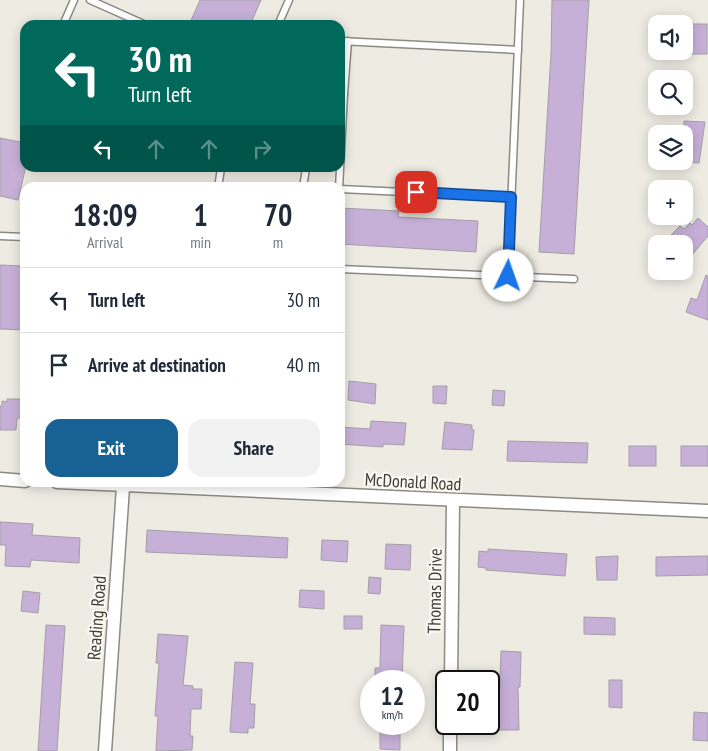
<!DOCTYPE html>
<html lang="en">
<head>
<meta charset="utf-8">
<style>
  :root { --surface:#fff; --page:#f2f2f3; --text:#1f2937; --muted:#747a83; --line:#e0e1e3; --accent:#176194 }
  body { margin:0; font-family:"PT Sans Narrow",sans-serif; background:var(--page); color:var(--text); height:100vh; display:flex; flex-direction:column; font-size:19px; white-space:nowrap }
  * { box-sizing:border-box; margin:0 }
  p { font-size:16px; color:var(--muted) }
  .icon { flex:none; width:28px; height:28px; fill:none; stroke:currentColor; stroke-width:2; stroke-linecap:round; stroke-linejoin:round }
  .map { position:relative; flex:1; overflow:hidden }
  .details { position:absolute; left:20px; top:182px; width:325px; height:305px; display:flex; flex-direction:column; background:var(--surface); border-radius:15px; box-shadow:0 2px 12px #0003 }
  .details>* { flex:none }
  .banner { position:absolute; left:20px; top:20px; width:325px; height:152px; border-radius:15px; box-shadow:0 2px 12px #0003; background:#00695c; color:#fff; overflow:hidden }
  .buttons { position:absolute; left:648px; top:15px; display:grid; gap:10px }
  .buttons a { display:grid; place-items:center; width:45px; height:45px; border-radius:10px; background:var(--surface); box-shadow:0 2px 12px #0003; font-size:25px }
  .speed { position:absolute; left:360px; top:670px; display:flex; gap:10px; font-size:25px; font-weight:700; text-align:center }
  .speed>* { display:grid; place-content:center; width:65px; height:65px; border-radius:50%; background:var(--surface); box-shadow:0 2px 12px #0003; line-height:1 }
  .speed small { font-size:12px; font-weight:400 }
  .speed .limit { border:2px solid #111; border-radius:8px; background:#fff; color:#111 }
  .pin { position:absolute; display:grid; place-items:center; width:42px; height:42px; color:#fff; margin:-21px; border-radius:10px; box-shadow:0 2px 8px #0006 }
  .me { position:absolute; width:55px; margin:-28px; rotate:3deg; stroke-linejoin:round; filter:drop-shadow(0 0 4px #0008) }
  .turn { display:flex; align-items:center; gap:18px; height:105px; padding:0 25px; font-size:22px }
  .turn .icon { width:65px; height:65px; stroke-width:2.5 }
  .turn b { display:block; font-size:35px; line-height:42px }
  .lanes { display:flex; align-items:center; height:48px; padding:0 25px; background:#0003; justify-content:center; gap:25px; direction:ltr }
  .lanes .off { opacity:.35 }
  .eta { display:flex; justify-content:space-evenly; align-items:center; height:85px; text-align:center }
  .eta b { font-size:30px; font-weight:700; line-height:35px }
  .cta { display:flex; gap:10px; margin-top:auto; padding:10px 25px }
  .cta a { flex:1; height:58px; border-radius:15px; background:var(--accent); color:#fff; font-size:20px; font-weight:700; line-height:58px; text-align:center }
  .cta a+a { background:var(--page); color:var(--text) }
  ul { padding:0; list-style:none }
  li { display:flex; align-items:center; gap:15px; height:65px; padding:0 25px; border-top:1px solid var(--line) }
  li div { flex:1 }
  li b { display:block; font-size:19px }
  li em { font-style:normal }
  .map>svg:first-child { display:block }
  .building { fill:#c7b0d8; stroke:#a39fa6 }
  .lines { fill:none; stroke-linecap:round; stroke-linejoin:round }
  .service-casing { stroke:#8c8a83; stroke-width:9 }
  .minor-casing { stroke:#8c8a83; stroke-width:15 }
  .service { stroke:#fff; stroke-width:6 }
  .minor { stroke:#fff; stroke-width:12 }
  .route-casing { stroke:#114b97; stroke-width:12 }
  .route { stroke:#1a73e8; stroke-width:9 }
  .labels { text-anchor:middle; stroke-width:4.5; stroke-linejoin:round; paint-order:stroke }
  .street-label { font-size:18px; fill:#3d3d39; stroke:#faf8f0 }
</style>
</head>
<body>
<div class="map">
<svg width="708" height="751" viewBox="0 0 708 751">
  <rect width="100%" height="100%" fill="#edebe2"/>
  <g class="building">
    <path d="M200,0H261L250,25H189Z"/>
    <path d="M552,0H589L574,254L539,252L551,54Z"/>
    <rect x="684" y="24" width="23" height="30"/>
    <path d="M684,121L705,122L699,163L684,162Z"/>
    <path d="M0,138L25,143V170L18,200L0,196Z"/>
    <path d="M340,208L399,211L398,217L478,221L476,252L340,244Z"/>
    <path d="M698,218L708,227V236L691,256L684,250V244H679L671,235L680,226L684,229L690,223L692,225Z"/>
    <path d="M0,265L25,266V330L0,329Z"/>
    <path d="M706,275L708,276V320L686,312L691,298L697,300Z"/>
    <path d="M349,381L376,384L375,404L348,400Z"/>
    <path d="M433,386H447L446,404L433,403Z"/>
    <path d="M493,390L505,391L504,406L492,405Z"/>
    <path d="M7,399H22V418H17L16,430H0V406H2V401L7,402Z"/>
    <path d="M371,421L406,423L404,445L383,444V447L340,444V427L370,429Z"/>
    <path d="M445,422L472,425V430H474L472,450L442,449Z"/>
    <path d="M508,441L588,443L587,463L507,461Z"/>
    <rect x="629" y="446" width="27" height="20"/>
    <rect x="681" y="446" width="27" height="20"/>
    <path d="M0,522L33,524L32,535L80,538L79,563L31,560L30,567L5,566L6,545H0Z"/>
    <path d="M147,530L288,538L287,558L146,552Z"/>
    <path d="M322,540L348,541L347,562L321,560Z"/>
    <path d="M386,544L411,545L410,570L385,569Z"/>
    <path d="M488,549L567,554L565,576L486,570V568L478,567L479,551L488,552Z"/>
    <path d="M618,556L617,580H597L596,557Z"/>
    <path d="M708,556V575L656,576V557Z"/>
    <path d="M369,577L381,578L380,594L368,593Z"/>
    <path d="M300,590L324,591V609L299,607Z"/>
    <path d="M23,591L40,593L38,613L21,611Z"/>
    <rect x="344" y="616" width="18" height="13"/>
    <path d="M584,617L615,618V635L584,634Z"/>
    <path d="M46,625L65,626L57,751H38Z"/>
    <path d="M381,625L404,626L402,681H375V668H380Z"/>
    <path d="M158,634L188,636L183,685L193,686V689H202L201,709H191L190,736H193L192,750L156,751L158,716H155L159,663H156Z"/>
    <path d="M501,651L521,652L520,687H518L519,730H498Z"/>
    <path d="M235,662L253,663L250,704H255L254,728H248V733L230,732Z"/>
    <path d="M609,680H622V708L609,707Z"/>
    <path d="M694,712L708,713V741L693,740Z"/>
    <path d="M380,724H400V750L380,749Z"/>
  </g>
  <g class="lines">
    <g class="service-casing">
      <g id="service">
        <path d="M90,0L146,25"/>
        <path d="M63,25L74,0"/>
        <path d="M278,25L289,0"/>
        <path d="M340,41L518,50"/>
        <path d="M342,98L344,94L348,41"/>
        <path d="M303,187L315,188"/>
        <path d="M218,188L221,168"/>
        <path d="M303,188L306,168"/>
        <path d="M339,188L344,94"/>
        <path d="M340,189L511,197"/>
        <path d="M0,236L25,237"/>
        <path d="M340,269L574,279"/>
        <path d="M508,276L520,0"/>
      </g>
    </g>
    <g class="minor-casing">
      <g id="minor">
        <path d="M0,479L25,481"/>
        <path d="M57,482L708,511"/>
        <path d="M451,681L453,501"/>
        <path d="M105,751L123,487"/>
        <path d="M450,751V724"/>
      </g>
    </g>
    <use href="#service" class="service"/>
    <use href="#minor" class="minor"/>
  </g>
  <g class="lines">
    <g class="route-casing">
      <path id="route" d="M416,192L511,197L508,276"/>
    </g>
    <use href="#route" class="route"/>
  </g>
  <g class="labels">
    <g class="street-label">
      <text transform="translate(413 482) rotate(3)" y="6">McDonald Road</text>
      <text transform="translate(435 591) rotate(-89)" y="6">Thomas Drive</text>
      <text transform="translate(97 618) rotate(-86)" y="6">Reading Road</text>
    </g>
  </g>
</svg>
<div class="buttons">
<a><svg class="icon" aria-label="sound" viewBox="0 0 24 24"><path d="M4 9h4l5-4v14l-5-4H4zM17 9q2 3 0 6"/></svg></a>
<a><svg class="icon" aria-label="search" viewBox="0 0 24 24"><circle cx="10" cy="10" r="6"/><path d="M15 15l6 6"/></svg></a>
<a><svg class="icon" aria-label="layers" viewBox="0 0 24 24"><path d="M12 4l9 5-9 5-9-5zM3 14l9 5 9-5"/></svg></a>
<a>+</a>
<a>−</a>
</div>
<div class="speed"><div>12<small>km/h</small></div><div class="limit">20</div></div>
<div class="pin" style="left:416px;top:192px;background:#d93025"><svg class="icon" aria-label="arrive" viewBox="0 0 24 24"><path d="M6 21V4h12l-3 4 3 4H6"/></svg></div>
<svg class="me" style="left:508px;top:276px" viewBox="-20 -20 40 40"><circle r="19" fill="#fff"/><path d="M0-13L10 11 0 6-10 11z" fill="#1a73e8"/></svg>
<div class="banner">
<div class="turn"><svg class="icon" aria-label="left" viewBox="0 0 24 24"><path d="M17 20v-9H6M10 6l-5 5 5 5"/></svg><div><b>30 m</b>Turn left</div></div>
<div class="lanes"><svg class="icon" aria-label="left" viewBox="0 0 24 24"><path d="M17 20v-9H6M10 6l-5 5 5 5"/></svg><svg class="icon off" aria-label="ahead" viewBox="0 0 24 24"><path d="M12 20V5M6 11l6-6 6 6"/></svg><svg class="icon off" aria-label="ahead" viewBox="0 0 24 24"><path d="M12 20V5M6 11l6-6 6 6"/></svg><svg class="icon off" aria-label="right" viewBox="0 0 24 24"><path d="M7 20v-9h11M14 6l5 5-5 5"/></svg></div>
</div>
<section class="details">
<div class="eta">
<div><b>18:09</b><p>Arrival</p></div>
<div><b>1</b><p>min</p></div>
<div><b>70</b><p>m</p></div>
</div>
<ul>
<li><svg class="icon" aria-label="left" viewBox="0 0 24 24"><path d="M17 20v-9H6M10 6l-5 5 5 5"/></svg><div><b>Turn left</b></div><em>30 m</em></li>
<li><svg class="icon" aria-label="arrive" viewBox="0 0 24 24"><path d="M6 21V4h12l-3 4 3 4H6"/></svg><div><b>Arrive at destination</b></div><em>40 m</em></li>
</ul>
<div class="cta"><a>Exit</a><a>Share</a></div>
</section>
</div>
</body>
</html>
